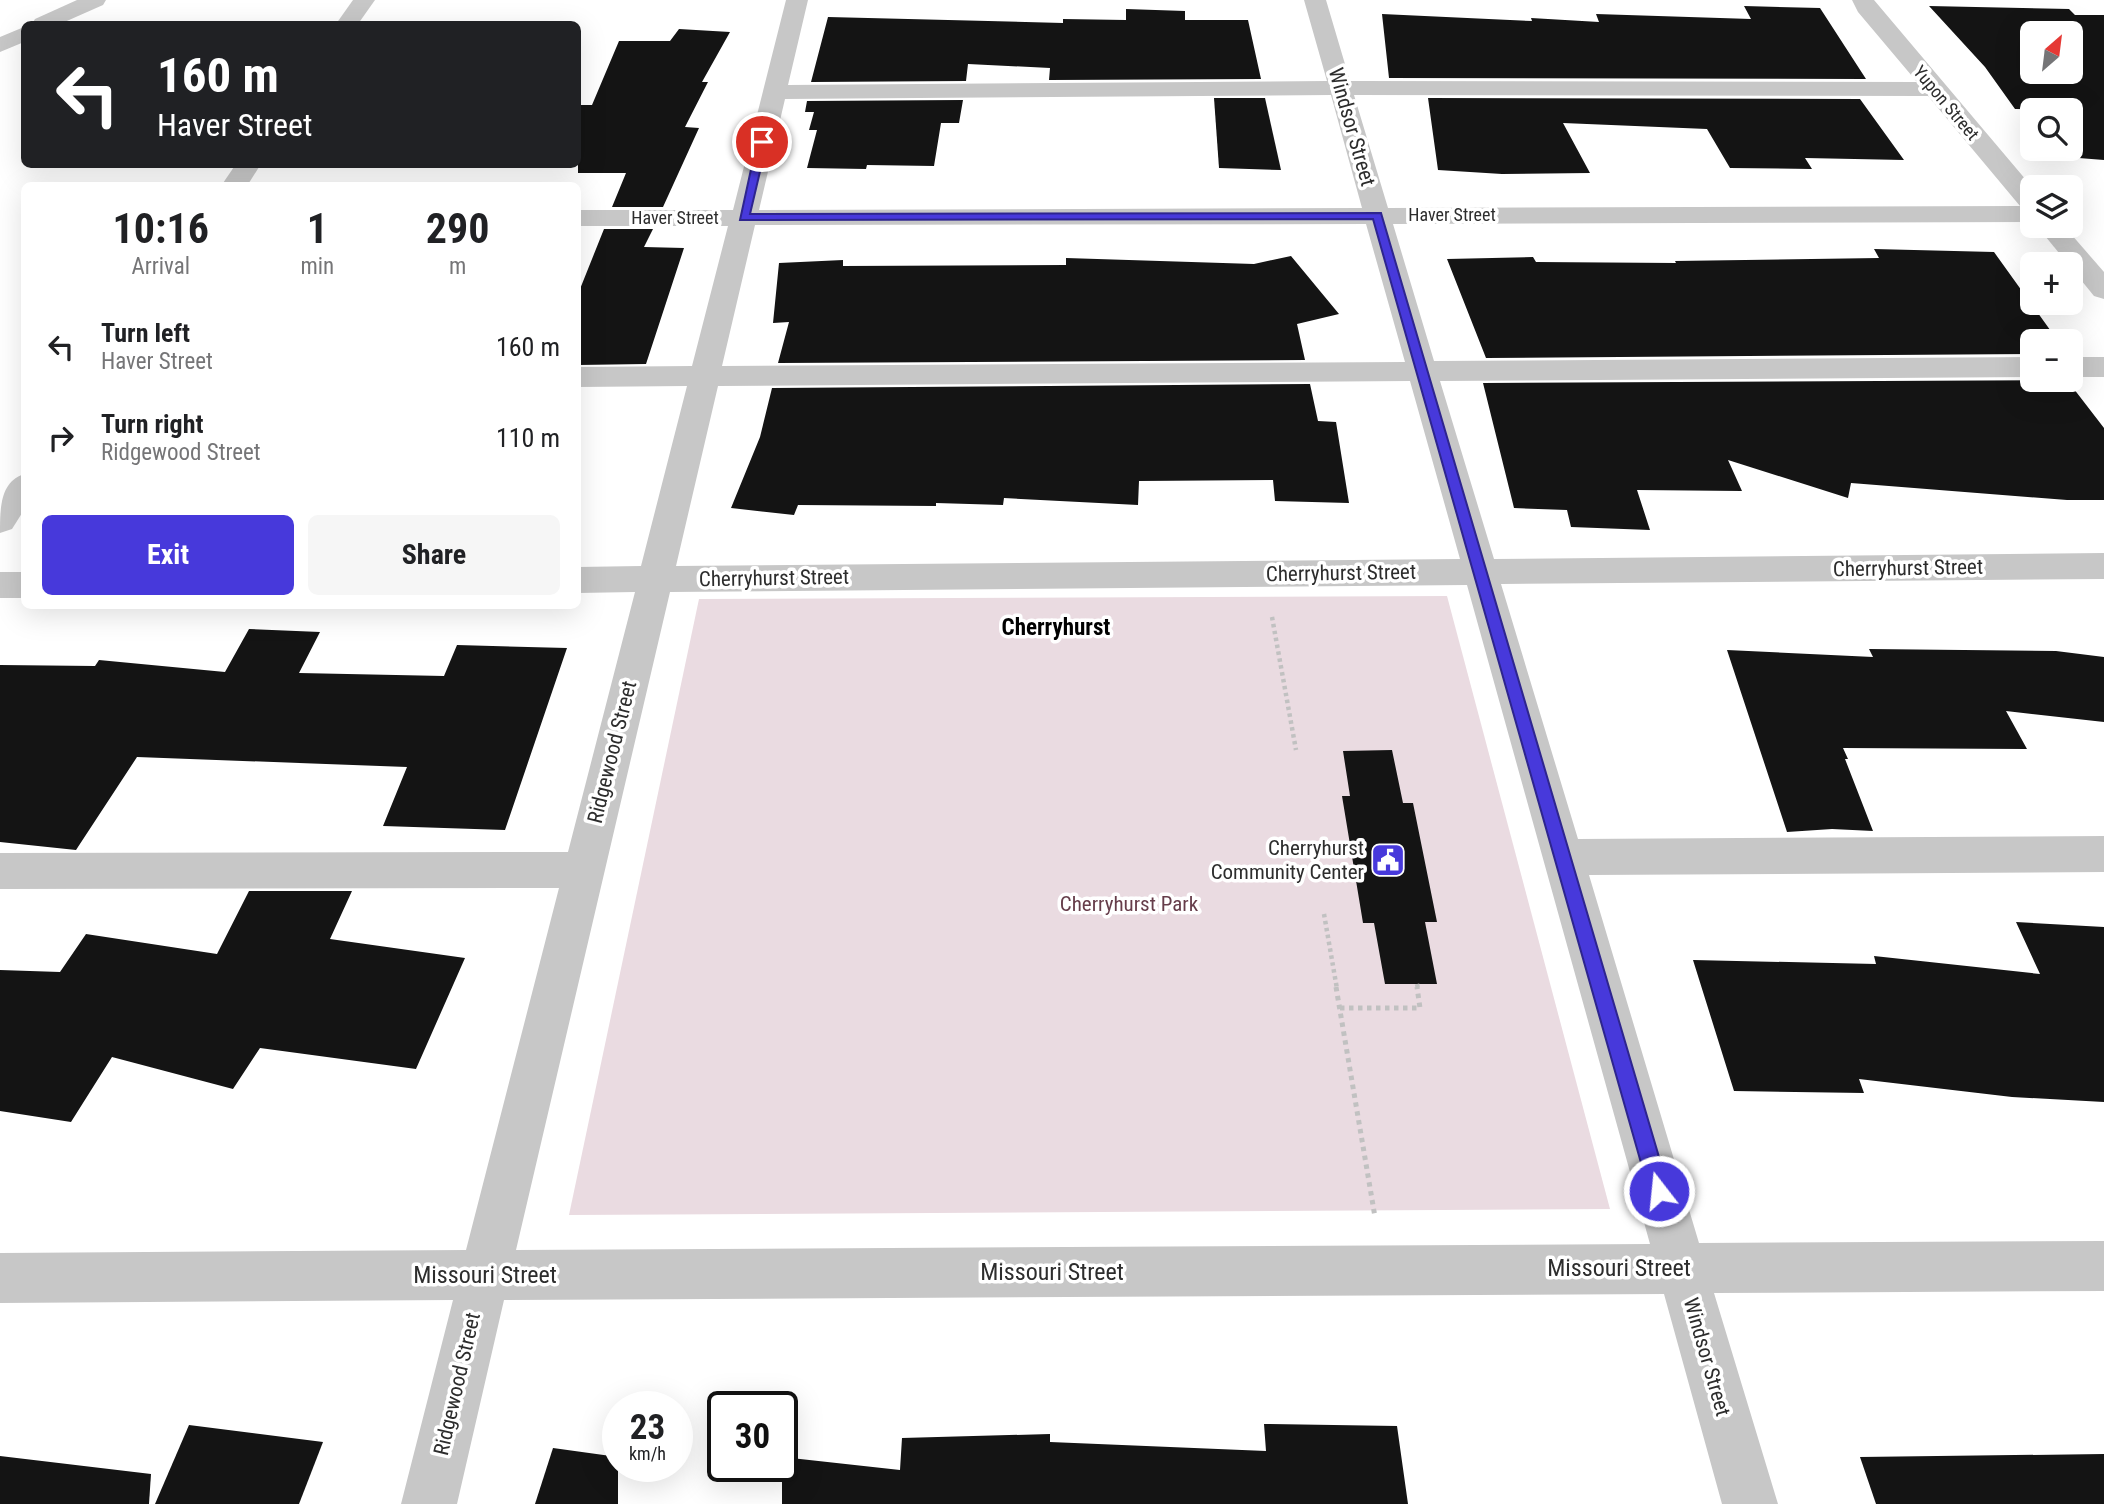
<!DOCTYPE html>
<html lang="en">
<head>
<meta charset="utf-8">
<style>
  :root { --surface:#fff; --page:#f6f6f6; --text:#202124; --muted:#757577; --accent:#4739db }
  body { margin:0; font-family:"Roboto Condensed",sans-serif; background:var(--page); color:var(--text); height:100vh; display:flex; flex-direction:column; font-size:26px; white-space:nowrap }
  * { box-sizing:border-box; margin:0 }
  p { font-size:23px; color:var(--muted) }
  .icon { flex:none; width:38px; height:38px; fill:none; stroke:currentColor; stroke-width:2; stroke-linecap:round; stroke-linejoin:round }
  .map { position:relative; flex:1; overflow:hidden }
  .panel { position:absolute; left:21px; top:182px; width:560px; height:427px; display:flex; flex-direction:column; background:var(--surface); border-radius:10px; box-shadow:0 7px 28px #0002 }
  .panel>* { flex:none }
  .banner { position:absolute; left:21px; top:21px; width:560px; height:147px; border-radius:10px; box-shadow:0 7px 28px #0002; background:#202124; color:#fff; overflow:hidden }
  .needle { width:46px; rotate:28deg }
  .fabs { position:absolute; left:2020px; top:21px; display:grid; gap:14px }
  .fabs a { display:grid; place-items:center; width:63px; height:63px; border-radius:10px; background:var(--surface); box-shadow:0 7px 28px #0002; font-size:35px }
  .speed { position:absolute; left:602px; top:1391px; display:flex; gap:14px; font-size:35px; font-weight:700; text-align:center }
  .speed>* { display:grid; place-content:center; width:91px; height:91px; border-radius:50%; background:var(--surface); box-shadow:0 7px 28px #0002; line-height:1 }
  .speed small { font-size:18px; font-weight:400 }
  .speed .limit { border:4px solid #111; border-radius:10px; background:#fff; color:#111 }
  .pin { position:absolute; display:grid; place-items:center; width:60px; height:60px; color:#fff; margin:-30px; border:4px solid #fff; border-radius:50%; box-shadow:0 2px 7px #0007 }
  .me { position:absolute; width:77px; margin:-38px; rotate:344deg; stroke-linejoin:round; filter:drop-shadow(0 0 5px #0008) }
  .turn { display:flex; align-items:center; gap:24px; height:147px; padding:0 21px; font-size:32px }
  .turn .icon { width:91px; height:91px; stroke-width:2.5 }
  .turn b { display:block; font-size:49px; line-height:60px }
  .eta { display:flex; justify-content:space-evenly; align-items:center; height:119px; text-align:center }
  .eta b { font-size:42px; font-weight:700; line-height:49px }
  .button { display:flex; gap:14px; margin-top:auto; padding:14px 21px }
  .button a { flex:1; height:80px; border-radius:10px; background:var(--accent); color:#fff; font-size:28px; font-weight:700; line-height:80px; text-align:center }
  .button a+a { background:var(--page); color:var(--text) }
  ul { padding:0; list-style:none }
  li { display:flex; align-items:center; gap:21px; height:91px; padding:0 21px }
  li div { flex:1 }
  li b { display:block; font-size:26px }
  li em { font-style:normal }
  .map>svg:first-child { display:block }
  .green { fill:#eadbe1 }
  .building { fill:#141414; fill-rule:evenodd }
  .lines { fill:none; stroke-linecap:round; stroke-linejoin:round }
  .path-far1 { stroke:#c1c1c1; stroke-width:4.5; stroke-dasharray:3.5 3.5; stroke-linecap:butt }
  .path { stroke:#c1c1c1; stroke-width:5; stroke-dasharray:4.5 4.5; stroke-linecap:butt }
  .minor { fill:#c7c7c7; fill-rule:evenodd }
  .route { fill:#4739db; stroke:#2e258e; stroke-width:2 }
  .labels { text-anchor:middle; stroke-width:7; stroke-linejoin:round; paint-order:stroke }
  .far-street-label { font-size:18px; fill:#2d2d2d; stroke:#fff }
  .street-label { font-size:21px; fill:#2d2d2d; stroke:#fff }
  .poi-label { font-size:21px; fill:#2d2d2d; stroke:#fff; text-anchor:end }
  .park-label { font-size:21px; fill:#663d4a; stroke:#fff }
  .neighbourhood-label { font-size:23px; font-weight:bold; fill:#000; stroke:#fff }
  .near-street-label { font-size:24px; fill:#2d2d2d; stroke:#fff }
</style>
</head>
<body>
<div class="map">
<svg width="2104" height="1504" viewBox="0 0 2104 1504">
  <rect width="100%" height="100%" fill="#fff"/>
  <path class="green" d="M1447,596L1610,1209L569,1215L699,599Z"/>
  <g class="building">
    <path d="M1744,6L1820,8L1866,79L1389,78L1382,14L1532,21L1531,18L1599,22L1596,14L1751,19Z"/>
    <path d="M1929,6L2069,9L2075,15H2104V160L2066,157L2061,149H2070V110L2015,109L1985,67ZM2032,33H2070V72H2032Z"/>
    <path d="M1126,9L1185,11V20H1248L1261,79L1049,80L1050,68L968,64L966,81L811,82L828,17L1063,23V19L1126,20Z"/>
    <path d="M679,29L730,32L702,82H708L685,127L699,128L663,207H612L626,173H578V105H592L619,41H670Z"/>
    <path d="M1214,98H1265L1281,170L1219,168Z"/>
    <path d="M1428,98L1860,99L1904,160L1805,158L1812,169L1730,168L1707,129L1563,123L1590,173L1502,174L1438,170Z"/>
    <path d="M963,100L959,123H941L934,166L867,165L866,169L807,168L817,130H809L814,112H805L807,101Z"/>
    <path d="M604,229H653L644,247L684,248L646,364L578,365V294Z"/>
    <path d="M1874,249L1994,252L2058,341H2032V354L1486,358L1447,259L1533,257L1536,262L1676,263L1675,261L1879,258Z"/>
    <path d="M1291,256L1339,314L1297,324L1305,360L778,363L789,322L773,323L779,263L843,260V266L1066,265V258L1254,264Z"/>
    <path d="M2067,380L2104,428V500H2067L1851,483L1848,498L1728,460L1742,491L1637,490L1650,530L1571,527L1567,510L1514,508L1483,383Z"/>
    <path d="M1310,384L1318,421L1336,422L1349,503L1275,501L1273,480L1139,481L1138,505L1004,498L1003,505L936,503V506L798,505L794,515L731,508L760,437L772,388Z"/>
    <path d="M249,629L320,632L299,673L444,676L457,645L567,648L505,830L383,826L407,767L137,757L76,850L0,842V665L95,666L99,660L225,672Z"/>
    <path d="M1869,649L2056,651L2104,657V722L2006,711L2027,749L1843,748L1848,759H1845L1873,831L1832,829L1787,832L1727,650L1873,657Z"/>
    <path d="M1392,750L1403,803H1413L1437,922H1425L1437,984H1385L1374,923H1363L1342,796H1350L1343,751Z"/>
    <path d="M249,891H352L330,939L465,958L416,1069L260,1048L233,1089L112,1057L71,1122L0,1111V970L60,972L86,934L217,954Z"/>
    <path d="M2016,922L2104,927V1102L2012,1097L1859,1079L1864,1093L1734,1091L1693,960L1876,964L1874,956L2040,974Z"/>
    <path d="M1264,1424L1397,1426L1408,1504H782V1457L900,1470L902,1438L1050,1434V1442L1266,1451Z"/>
    <path d="M189,1425L323,1442L299,1504H155Z"/>
    <path d="M553,1448L618,1457V1504H535Z"/>
    <path d="M2104,1454V1504H1876L1860,1457Z"/>
    <path d="M0,1456L151,1474L149,1504H0Z"/>
  </g>
  <g class="lines">
    <g class="path-far1">
      <path d="M1272,617L1296,750"/>
      <path d="M1324,914L1337,989"/>
      <path d="M1417,984L1418,989"/>
    </g>
    <g class="path">
      <path d="M1336,987L1375,1217"/>
      <path d="M1340,1008H1420L1417,987"/>
    </g>
    <g class="minor">
      <path d="M77,0H106L103,5L60,24H32L35,19Z"/>
      <path d="M353,0H375L358,24H336Z"/>
      <path d="M786,0H808L788,85L1327,81L1304,0H1326L1350,81L1917,82L1858,12L1852,0H1874L2032,187V222L1393,224L1434,361L2032,357V377L1440,381L1494,559L2104,553V579L1501,584L1578,839L2104,836V872L1589,875L1699,1243L2104,1241V1291L1714,1293L1778,1504H1722L1664,1294L504,1300L457,1504H401L453,1300L0,1303V1253L466,1250L559,888L0,889V853L568,852L635,592L578,593V567L641,566L687,386L578,387V367L692,366L728,226H578V210H733ZM1331,95L1362,208L759,210L785,99ZM1354,95L1928,96L2020,206L1388,208ZM1366,224L1405,362L722,366L755,225ZM1410,381L1460,559L676,566L718,386ZM1467,585L1650,1244L516,1250L670,592Z"/>
      <path d="M24,27V42L0,52V37Z"/>
      <path d="M236,164H261L247,186H221Z"/>
      <path d="M2037,226H2064L2104,272V299L2094,296Z"/>
      <rect x="2070" y="357" width="34" height="20"/>
      <path d="M24,474V510L12,529L0,533C0,508 0,482 24,474Z"/>
      <rect x="0" y="572" width="24" height="26"/>
    </g>
  </g>
  <path class="route" d="M762,139L767,142L750,214L1381,213L1669,1191L1666,1198L1659,1201L1652,1198L1649,1191L1373,219L740,220L757,142Z"/>
  <defs>
    <g id="civic-square" transform="scale(1.75)"><rect x="-9" y="-9" width="18" height="18" rx="4" fill="#4739db" stroke="#fff"/><path d="M-.6-6.5H3V-4.5H.6V-3L4-1V1h2V6H-6V1h2V-1L-.6-3ZM-1.2 2.5V6h2.4V2.5Z" fill="#fff"/></g>
  </defs>
  <g fill-rule="evenodd">
    <use href="#civic-square" x="1388" y="860"/>
  </g>
  <g class="labels">
    <g class="far-street-label">
      <text transform="translate(1946 103) rotate(50)" y="6">Yupon Street</text>
      <text x="1452" y="221">Haver Street</text>
      <text x="675" y="224">Haver Street</text>
    </g>
    <g class="street-label">
      <text transform="translate(1352 127) rotate(74)" y="7">Windsor Street</text>
      <text transform="translate(1908 568) rotate(-1)" y="7">Cherryhurst Street</text>
      <text transform="translate(1341 573) rotate(-1)" y="7">Cherryhurst Street</text>
      <text transform="translate(774 578) rotate(-1)" y="7">Cherryhurst Street</text>
      <text transform="translate(612 752) rotate(-76)" y="7">Ridgewood Street</text>
      <text transform="translate(1707 1357) rotate(74)" y="7">Windsor Street</text>
      <text transform="translate(457 1384) rotate(-77)" y="7">Ridgewood Street</text>
    </g>
    <g class="poi-label">
      <text x="1364" y="855">Cherryhurst<tspan x="1364" dy="24">Community Center</tspan></text>
    </g>
    <g class="park-label">
      <text x="1129" y="911">Cherryhurst Park</text>
    </g>
    <g class="neighbourhood-label">
      <text x="1056" y="635">Cherryhurst</text>
    </g>
    <g class="near-street-label">
      <text x="1619" y="1276">Missouri Street</text>
      <text x="1052" y="1280">Missouri Street</text>
      <text x="485" y="1283">Missouri Street</text>
    </g>
  </g>
</svg>
<div class="fabs">
<a><svg class="needle" viewBox="-14 -14 28 28"><path d="M0-13l5 13h-10z" fill="#e53935"/><path d="M0 13l5-13h-10z" fill="#757577"/></svg></a>
<a><svg class="icon" aria-label="search" viewBox="0 0 24 24"><circle cx="10" cy="10" r="6"/><path d="M15 15l6 6"/></svg></a>
<a><svg class="icon" aria-label="layers" viewBox="0 0 24 24"><path d="M12 4l9 5-9 5-9-5zM3 14l9 5 9-5"/></svg></a>
<a>+</a>
<a>−</a>
</div>
<div class="speed"><div>23<small>km/h</small></div><div class="limit">30</div></div>
<div class="pin" style="left:762px;top:142px;background:#d93025"><svg class="icon" aria-label="arrive" viewBox="0 0 24 24"><path d="M6 21V4h12l-3 4 3 4H6"/></svg></div>
<svg class="me" style="left:1659px;top:1191px" viewBox="-20 -20 40 40"><circle r="17" fill="#4739db" stroke="#fff" stroke-width="3"/><path d="M0-11L8 9 0 5-8 9z" fill="#fff"/></svg>
<div class="banner">
<div class="turn"><svg class="icon" aria-label="left" viewBox="0 0 24 24"><path d="M17 20v-9H6M10 6l-5 5 5 5"/></svg><div><b>160 m</b>Haver Street</div></div>
</div>
<section class="panel">
<div class="eta">
<div><b>10:16</b><p>Arrival</p></div>
<div><b>1</b><p>min</p></div>
<div><b>290</b><p>m</p></div>
</div>
<ul>
<li><svg class="icon" aria-label="left" viewBox="0 0 24 24"><path d="M17 20v-9H6M10 6l-5 5 5 5"/></svg><div><b>Turn left</b><p>Haver Street</p></div><em>160 m</em></li>
<li><svg class="icon" aria-label="right" viewBox="0 0 24 24"><path d="M7 20v-9h11M14 6l5 5-5 5"/></svg><div><b>Turn right</b><p>Ridgewood Street</p></div><em>110 m</em></li>
</ul>
<div class="button"><a>Exit</a><a>Share</a></div>
</section>
</div>
</body>
</html>
